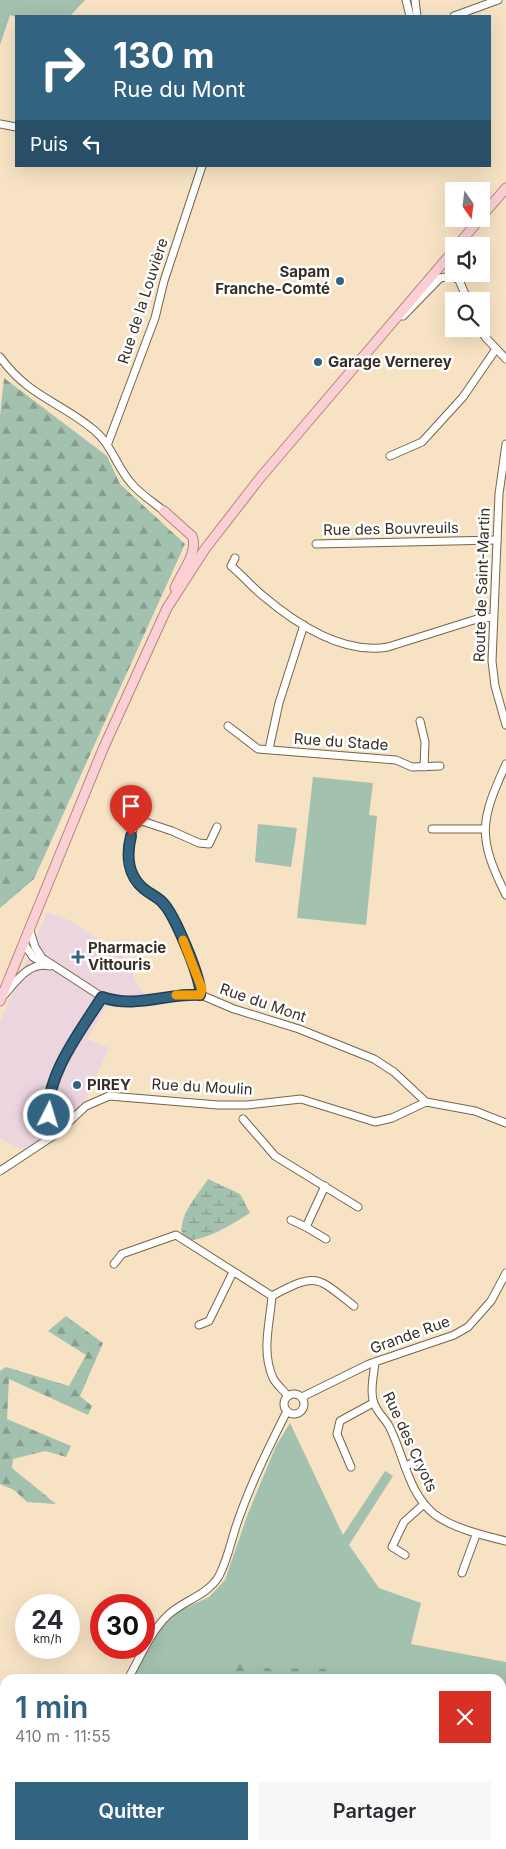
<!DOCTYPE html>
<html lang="fr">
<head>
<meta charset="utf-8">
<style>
  :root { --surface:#fff; --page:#f7f7f7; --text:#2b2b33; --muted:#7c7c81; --accent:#326381 }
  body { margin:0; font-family:Inter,sans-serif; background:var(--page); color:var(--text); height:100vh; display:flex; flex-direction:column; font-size:19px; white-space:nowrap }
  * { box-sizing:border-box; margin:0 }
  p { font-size:16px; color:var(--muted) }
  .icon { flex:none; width:28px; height:28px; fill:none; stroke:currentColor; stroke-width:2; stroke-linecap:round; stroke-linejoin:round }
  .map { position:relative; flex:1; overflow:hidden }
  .panel { position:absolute; left:0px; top:1674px; width:506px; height:176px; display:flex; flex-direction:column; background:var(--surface); border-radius:15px 15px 0 0; box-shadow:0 5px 20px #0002 }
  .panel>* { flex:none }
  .banner { position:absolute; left:15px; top:15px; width:476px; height:152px; border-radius:0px; box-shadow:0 5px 20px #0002; background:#326381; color:#fff; overflow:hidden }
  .needle { width:32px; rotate:166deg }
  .controls { position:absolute; left:445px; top:182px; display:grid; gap:10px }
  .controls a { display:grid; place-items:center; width:45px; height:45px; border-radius:0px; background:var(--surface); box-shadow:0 5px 20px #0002; font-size:25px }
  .speed { position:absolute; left:15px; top:1594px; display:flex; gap:10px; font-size:25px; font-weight:700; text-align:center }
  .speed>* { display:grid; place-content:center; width:65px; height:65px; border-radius:50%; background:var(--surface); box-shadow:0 5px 20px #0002; line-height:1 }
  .speed small { font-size:12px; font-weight:400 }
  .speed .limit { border:8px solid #d22; background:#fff; color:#111 }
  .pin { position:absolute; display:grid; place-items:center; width:42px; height:42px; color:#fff; margin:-51px -21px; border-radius:50% 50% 50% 0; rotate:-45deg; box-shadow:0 0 5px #0007 }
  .pin .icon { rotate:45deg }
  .me { position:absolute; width:55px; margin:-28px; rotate:5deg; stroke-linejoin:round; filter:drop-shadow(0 0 4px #0008) }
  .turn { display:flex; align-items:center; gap:18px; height:105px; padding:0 15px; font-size:22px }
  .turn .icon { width:65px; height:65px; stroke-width:2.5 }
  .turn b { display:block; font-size:35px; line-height:42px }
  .then { display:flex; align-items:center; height:48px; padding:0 15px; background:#0003; gap:10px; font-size:19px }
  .round { display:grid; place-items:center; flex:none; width:52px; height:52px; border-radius:0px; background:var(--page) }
  .headline { display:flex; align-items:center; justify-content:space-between; height:85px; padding:0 15px }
  h1 { font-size:30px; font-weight:600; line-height:38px; color:var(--accent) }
  .button { display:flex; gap:10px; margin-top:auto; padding:10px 15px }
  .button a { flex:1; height:58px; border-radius:0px; background:var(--accent); color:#fff; font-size:20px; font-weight:600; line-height:58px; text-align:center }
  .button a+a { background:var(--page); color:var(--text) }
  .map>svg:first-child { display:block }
  .commercial { fill:#edd5df }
  .green { fill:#a3c1af }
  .forest { fill:url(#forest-firs) }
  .wetland { fill:url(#wetland-marsh) }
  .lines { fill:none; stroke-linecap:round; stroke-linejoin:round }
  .minor-casing { stroke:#756549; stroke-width:9 }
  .major-casing { stroke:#b58484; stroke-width:11 }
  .minor { stroke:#fff; stroke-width:7 }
  .major { stroke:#fbd0d4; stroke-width:9 }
  .route-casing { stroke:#204054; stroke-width:12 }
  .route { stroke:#326381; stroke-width:9 }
  .slow { stroke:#f59e0b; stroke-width:9 }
  .poi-dot { fill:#326381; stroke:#fff; stroke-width:2 }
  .labels { text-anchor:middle; stroke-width:5; stroke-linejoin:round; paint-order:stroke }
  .poi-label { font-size:15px; font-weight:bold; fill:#372f23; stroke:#fff; text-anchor:start }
  .street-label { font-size:15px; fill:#372f23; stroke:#fff }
</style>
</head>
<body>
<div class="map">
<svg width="506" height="1849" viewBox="0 0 506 1849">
  <defs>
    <pattern id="forest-firs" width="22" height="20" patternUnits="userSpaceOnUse" patternTransform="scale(1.25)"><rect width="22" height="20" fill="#a3c1af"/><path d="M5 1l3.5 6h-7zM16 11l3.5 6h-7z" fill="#869d8e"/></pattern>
    <pattern id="wetland-marsh" width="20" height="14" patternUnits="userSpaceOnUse" patternTransform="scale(1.25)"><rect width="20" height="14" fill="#a3c1af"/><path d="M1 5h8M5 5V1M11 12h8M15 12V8" fill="none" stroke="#869d8e"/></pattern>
  </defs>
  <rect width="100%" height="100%" fill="#f7e3c4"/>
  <path class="commercial" d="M47,912L69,920L125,957L139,987L154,1005L107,1006L87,1039L109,1048L86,1099L66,1120L25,1151L0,1139V1022Z"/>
  <g class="green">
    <path d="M0,0H85L70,16L16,17L10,15L0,45Z"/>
    <path d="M313,777L373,783L369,815L377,816L366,925L297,918Z"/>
    <path d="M258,824L297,828L291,867L255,862Z"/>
    <path d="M290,1423L343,1535L385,1471L393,1476L349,1545L379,1588L421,1603L411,1644L506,1662V1680L132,1679L155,1636L175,1613L209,1597L225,1580L247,1516L276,1446Z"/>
    <path d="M0,1780L5,1782V1845H501V1798L506,1799V1849H0Z"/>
  </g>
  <g class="forest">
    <path d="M4,378L107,456L120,484L185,544L34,879L0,908V416Z"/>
    <path d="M66,1316L103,1343L80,1396L92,1406L88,1415L9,1379L7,1419L71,1446L66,1457L45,1451L13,1459L12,1468L56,1504L27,1502L14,1490L0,1484V1371L6,1367L69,1386L86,1355L48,1331Z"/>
    <path d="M220,1658L257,1668L339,1669L340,1679H223Z"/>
    <path d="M501,1680H506V1737L501,1730Z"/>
    <path d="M506,1741V1799L501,1798V1746Z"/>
  </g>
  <path class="wetland" d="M208,1179L240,1194L250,1213C232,1224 213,1237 192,1240L182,1234C179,1214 198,1195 208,1179Z"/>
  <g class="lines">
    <g class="minor-casing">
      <g id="minor">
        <path d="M406,0L410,16"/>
        <path d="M415,0L417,16"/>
        <path d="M454,16L498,0"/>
        <path d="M0,124L16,127"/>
        <path d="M403,316L440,278L452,276L459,280L468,301"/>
        <path d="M480,329L486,338L506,359"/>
        <path d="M0,357C29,397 59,401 94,430C112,445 116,466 131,483C140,494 153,502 164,511"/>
        <path d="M108,443L155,318L164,281L202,166"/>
        <path d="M506,444L499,494L492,661L495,686L506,725"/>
        <path d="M390,456L422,442L463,397L496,349"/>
        <path d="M316,544L497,540"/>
        <path d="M235,558L231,566C242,575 251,586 262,595C296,624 342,655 388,647L477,619L493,617"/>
        <path d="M420,721L425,742L424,767"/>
        <path d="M228,726L258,749L396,760L412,767L440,766"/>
        <path d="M269,749L279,703L304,625"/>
        <path d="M506,764C480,821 477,837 506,895"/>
        <path d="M432,829H484"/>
        <path d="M30,931L35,947L42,958L102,997L119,1002H138L183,994L201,995L234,1009L299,1029L374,1059L394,1072L426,1102L475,1111L506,1123"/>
        <path d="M24,944L33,957L45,964"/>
        <path d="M5,994C17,980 30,961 50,966"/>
        <path d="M201,995C203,981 174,913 163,902C157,897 149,894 144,889C123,872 128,847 134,825L142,821L172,831L199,843L209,844L217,827"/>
        <path d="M243,1119L275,1156L358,1207"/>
        <path d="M56,1134C52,1123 45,1111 47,1100C53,1068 85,1024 102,997"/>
        <path d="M0,1171L56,1134L86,1106L109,1096L218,1105H247L301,1099L375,1122L392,1118L426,1102"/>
        <path d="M325,1186L306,1227L326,1239"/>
        <path d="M291,1220L306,1227"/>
        <path d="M114,1264L122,1254L176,1235L272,1296C270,1323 261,1351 273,1378C276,1384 283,1390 288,1396"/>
        <path d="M272,1296C317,1272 316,1276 354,1306"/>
        <path d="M199,1325L209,1321L233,1272"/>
        <path d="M375,1362C374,1374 370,1388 373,1400C376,1412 384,1417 389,1426C404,1455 408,1493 434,1514C452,1528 485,1536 506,1541"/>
        <circle cx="294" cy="1404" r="10"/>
        <path d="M302,1397L369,1364L454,1335L468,1327L491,1301L506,1273"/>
        <path d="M405,1466L418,1461"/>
        <path d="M351,1467L337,1434L340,1421L373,1403"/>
        <path d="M405,1555L392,1547L404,1522L424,1504"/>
        <path d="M462,1573L476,1535"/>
        <path d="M128,1679C140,1658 150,1632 168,1615C184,1600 207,1596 219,1576C229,1557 232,1535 240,1515C253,1479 270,1445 287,1411"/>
        <path d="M0,1770L5,1772"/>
        <path d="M218,1845L230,1849"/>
      </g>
    </g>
    <g class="major-casing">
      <g id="major">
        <path d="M481,217L506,188"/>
        <path d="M457,246L480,219"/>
        <path d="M164,511L192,536C199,552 181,573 175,588"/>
        <path d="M0,1001L103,749L167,608L205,549L260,478L454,250"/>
      </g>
    </g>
    <use href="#minor" class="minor"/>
    <use href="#major" class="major"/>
  </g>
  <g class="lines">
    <g class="route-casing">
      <path id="route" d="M49,1115C45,1076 82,1029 102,997C135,1009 167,993 200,995C203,981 174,914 163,903C158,897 150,894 144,889C128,876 126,856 131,836"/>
    </g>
    <use href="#route" class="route"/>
    <path class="slow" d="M176,995H200L202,989L183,940"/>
  </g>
  <g class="poi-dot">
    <circle cx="340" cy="281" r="5"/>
    <circle cx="318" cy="362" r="5"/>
    <path d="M75.5 949.5h5v5h5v5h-5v5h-5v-5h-5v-5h5z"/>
    <circle cx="77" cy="1085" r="5"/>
  </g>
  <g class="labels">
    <g class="poi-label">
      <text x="330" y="277" text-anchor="end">Sapam<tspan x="330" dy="17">Franche-Comté</tspan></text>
      <text x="328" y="367">Garage Vernerey</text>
      <text x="88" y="953">Pharmacie<tspan x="88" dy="17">Vittouris</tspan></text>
      <text x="87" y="1090">PIREY</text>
    </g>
    <g class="street-label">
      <text transform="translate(143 301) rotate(-72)" y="5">Rue de la Louvière</text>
      <text transform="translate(391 529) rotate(-1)" y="5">Rue des Bouvreuils</text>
      <text transform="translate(482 585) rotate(-88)" y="5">Route de Saint-Martin</text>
      <text transform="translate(341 742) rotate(4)" y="5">Rue du Stade</text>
      <text transform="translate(263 1003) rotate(19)" y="5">Rue du Mont</text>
      <text transform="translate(202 1087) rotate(3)" y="5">Rue du Moulin</text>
      <text transform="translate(410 1335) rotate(-20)" y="5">Grande Rue</text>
      <text transform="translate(410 1442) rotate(65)" y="5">Rue des Cryots</text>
    </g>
  </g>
</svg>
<div class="controls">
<a><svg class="needle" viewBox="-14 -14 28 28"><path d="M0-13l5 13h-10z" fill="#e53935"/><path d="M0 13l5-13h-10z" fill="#7c7c81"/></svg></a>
<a><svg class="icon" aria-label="sound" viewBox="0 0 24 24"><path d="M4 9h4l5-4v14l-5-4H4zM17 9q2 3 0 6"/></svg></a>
<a><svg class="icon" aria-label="search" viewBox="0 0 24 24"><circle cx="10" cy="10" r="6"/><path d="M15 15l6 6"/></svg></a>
</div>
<div class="speed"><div>24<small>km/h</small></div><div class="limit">30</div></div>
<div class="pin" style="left:131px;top:836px;background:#d93025"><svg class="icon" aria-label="arrive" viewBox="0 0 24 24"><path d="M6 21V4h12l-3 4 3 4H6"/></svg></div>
<svg class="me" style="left:49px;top:1115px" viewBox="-20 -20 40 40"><circle r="17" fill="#326381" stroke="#fff" stroke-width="3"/><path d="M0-11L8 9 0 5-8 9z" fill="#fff"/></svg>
<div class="banner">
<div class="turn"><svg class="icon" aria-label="right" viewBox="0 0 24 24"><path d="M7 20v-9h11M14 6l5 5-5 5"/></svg><div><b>130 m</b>Rue du Mont</div></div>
<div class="then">Puis<svg class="icon" aria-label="left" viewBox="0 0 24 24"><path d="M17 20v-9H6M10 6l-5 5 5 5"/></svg></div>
</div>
<section class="panel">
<div class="headline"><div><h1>1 min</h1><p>410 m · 11:55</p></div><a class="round" style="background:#d93025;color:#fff"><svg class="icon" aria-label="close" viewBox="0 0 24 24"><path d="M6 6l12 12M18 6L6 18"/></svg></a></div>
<div class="button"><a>Quitter</a><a>Partager</a></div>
</section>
</div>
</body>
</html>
